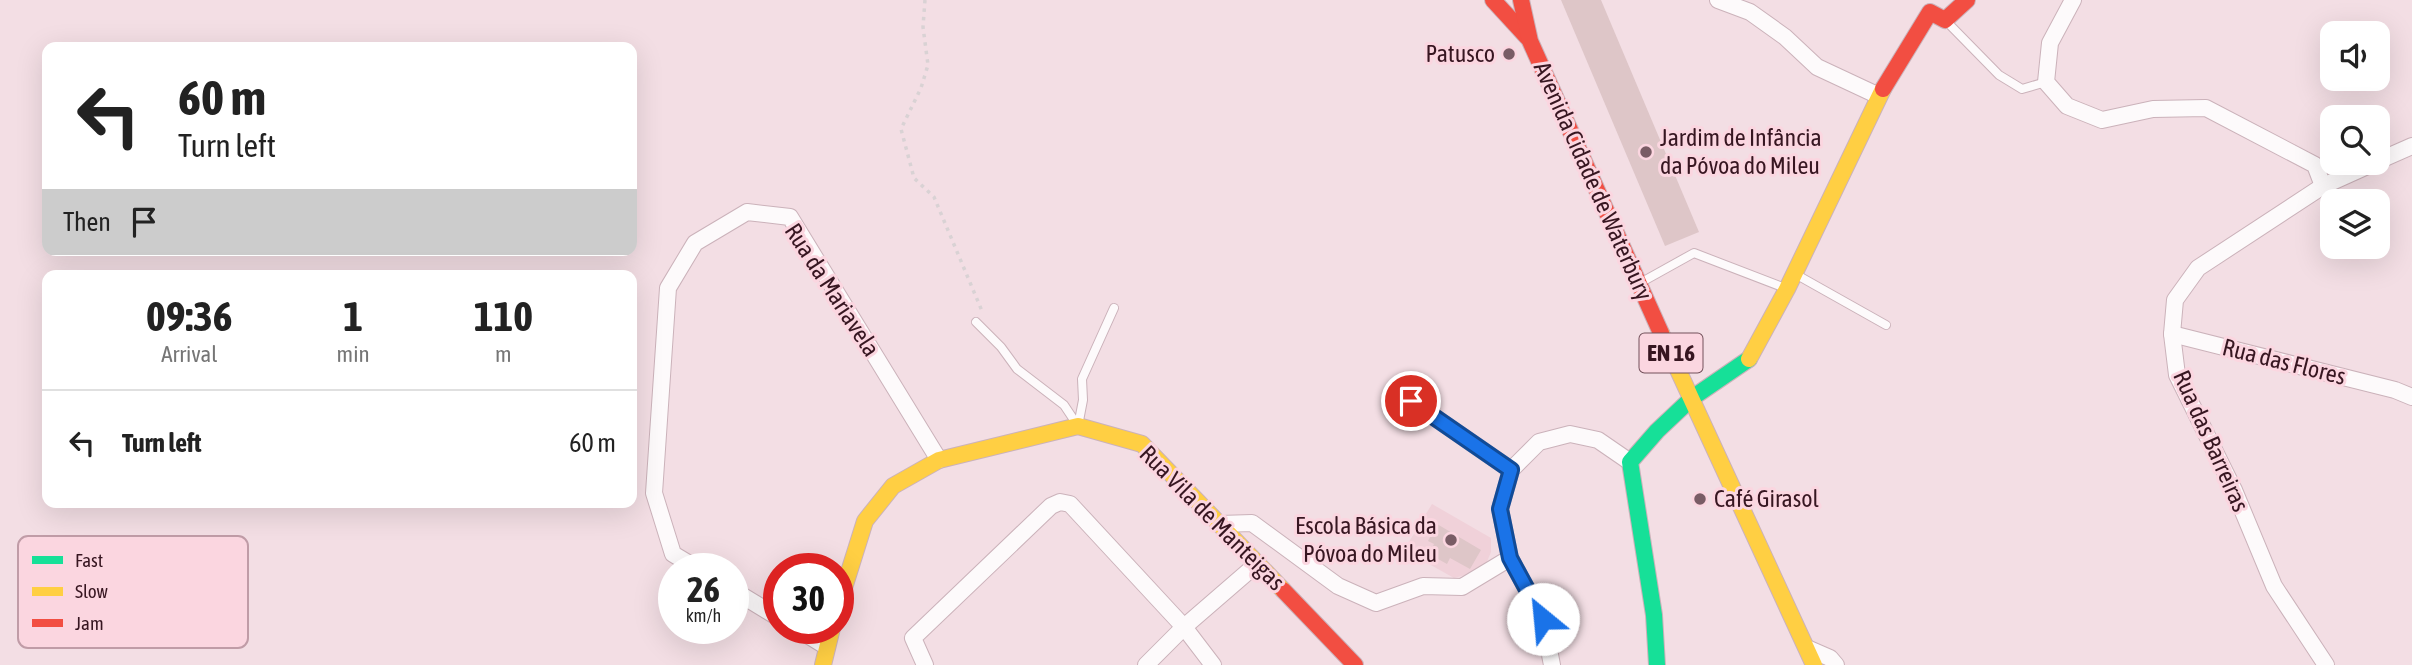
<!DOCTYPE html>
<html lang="en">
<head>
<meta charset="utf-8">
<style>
  :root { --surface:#fff; --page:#f6f6f6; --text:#222; --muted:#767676; --line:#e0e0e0 }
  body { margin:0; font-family:"Asap Condensed",sans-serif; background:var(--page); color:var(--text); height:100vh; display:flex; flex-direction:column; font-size:26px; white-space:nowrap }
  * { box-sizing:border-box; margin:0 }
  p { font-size:23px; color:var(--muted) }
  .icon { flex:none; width:38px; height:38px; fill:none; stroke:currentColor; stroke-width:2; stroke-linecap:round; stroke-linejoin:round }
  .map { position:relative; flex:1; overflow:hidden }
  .panel { position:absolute; left:42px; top:270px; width:595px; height:238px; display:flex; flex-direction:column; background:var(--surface); border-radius:14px; box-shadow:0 7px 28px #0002 }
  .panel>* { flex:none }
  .banner { position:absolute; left:42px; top:42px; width:595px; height:214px; border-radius:14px; box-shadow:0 7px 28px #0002; background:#fff; color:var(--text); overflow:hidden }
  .buttons { position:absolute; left:2320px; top:21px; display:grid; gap:14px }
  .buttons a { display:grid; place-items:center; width:70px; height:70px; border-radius:14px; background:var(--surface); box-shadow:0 7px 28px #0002; font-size:35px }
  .speed { position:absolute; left:658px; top:553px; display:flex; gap:14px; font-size:35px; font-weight:700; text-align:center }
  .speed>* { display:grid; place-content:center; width:91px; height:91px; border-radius:50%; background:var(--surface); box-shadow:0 7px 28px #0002; line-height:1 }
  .speed small { font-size:18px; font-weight:400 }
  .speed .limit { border:10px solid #d22; background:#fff; color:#111 }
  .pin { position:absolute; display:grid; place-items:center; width:60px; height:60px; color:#fff; margin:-30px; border:4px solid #fff; border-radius:50%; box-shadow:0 2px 7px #0007 }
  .me { position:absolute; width:77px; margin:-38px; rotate:332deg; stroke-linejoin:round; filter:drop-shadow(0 0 5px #0008) }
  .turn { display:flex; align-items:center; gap:24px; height:147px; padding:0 21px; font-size:32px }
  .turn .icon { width:91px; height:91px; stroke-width:2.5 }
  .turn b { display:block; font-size:49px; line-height:60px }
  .then { display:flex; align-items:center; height:66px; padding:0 21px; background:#0003; gap:14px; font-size:26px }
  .eta { display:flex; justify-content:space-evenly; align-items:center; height:119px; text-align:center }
  .eta b { font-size:42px; font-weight:700; line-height:49px }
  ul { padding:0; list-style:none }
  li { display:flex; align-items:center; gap:21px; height:105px; padding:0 21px; border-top:2px solid var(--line) }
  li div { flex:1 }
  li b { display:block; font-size:26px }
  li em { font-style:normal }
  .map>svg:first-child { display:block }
  .built { fill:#f0d1d9 }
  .building { fill:#dec6c8 }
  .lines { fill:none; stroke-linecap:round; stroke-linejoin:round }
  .lane-casing { stroke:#cbb2ba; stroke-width:10 }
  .street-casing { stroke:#cbb2ba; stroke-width:18 }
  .fast-casing { stroke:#cbb2ba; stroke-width:18 }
  .slow-casing { stroke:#cbb2ba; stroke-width:18 }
  .jam-casing { stroke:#cbb2ba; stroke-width:18 }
  .path { stroke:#d9d2d4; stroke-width:3.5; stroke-dasharray:3.5 5; stroke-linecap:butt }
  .lane { stroke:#fdfafb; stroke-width:8 }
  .street { stroke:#fdfafb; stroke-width:16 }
  .fast { stroke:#16e098; stroke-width:16 }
  .slow { stroke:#ffcf43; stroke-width:16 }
  .jam { stroke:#f24e42; stroke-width:16 }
  .route-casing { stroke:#114b97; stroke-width:18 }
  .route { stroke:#1a73e8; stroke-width:12 }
  .poi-dot { fill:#795c65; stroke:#fbd6e0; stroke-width:2.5 }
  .labels { text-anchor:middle; stroke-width:6; stroke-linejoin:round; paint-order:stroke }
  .shield { fill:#fbd6e0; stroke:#72505a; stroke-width:2 }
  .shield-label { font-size:23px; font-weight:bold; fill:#371621 }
  .poi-label { font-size:24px; fill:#371621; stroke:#fbd6e0; text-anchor:end }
  .street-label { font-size:24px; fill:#371621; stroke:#fbd6e0 }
  .key { fill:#fbd6e0; stroke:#c09ca7; stroke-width:2 }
  .key-label { font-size:19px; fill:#371621 }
</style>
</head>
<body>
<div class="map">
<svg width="2412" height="665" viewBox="0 0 2412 665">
  <rect width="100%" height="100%" fill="#f3dee4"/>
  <path class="built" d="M1432,504L1491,538V552L1486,564L1473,573L1454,578L1404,550Z"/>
  <g class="building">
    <path d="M1561,0H1601L1699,232L1665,246Z"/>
    <path d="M1437,524L1481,550L1470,569L1450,558L1447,564L1429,554L1434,544L1428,541Z"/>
  </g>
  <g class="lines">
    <g class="lane-casing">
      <g id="lane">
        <path d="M1947,22L1999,75L2022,89L2046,82"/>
        <path d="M1797,275L1886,325"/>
        <path d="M1640,283L1694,253L1785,288"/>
        <path d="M976,322L1001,347L1017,369L1064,405L1078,426L1083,400L1082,379L1114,308"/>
      </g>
    </g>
    <g class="street-casing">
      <g id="street">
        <path d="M1718,0L1750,12L1785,37L1817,67L1879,96"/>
        <path d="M2073,0L2050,43L2046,82L2067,106L2102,120L2153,109L2206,108L2315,165L2323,186"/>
        <path d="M2378,161L2412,146"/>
        <path d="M2172,334L2395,390L2412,397"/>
        <path d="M1411,401L1511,470"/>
        <path d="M1220,524L1252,523L1338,586L1376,603L1423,586L1462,587L1510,558"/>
        <path d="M698,569L673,554L654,493L668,288L695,243L747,212L790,217L939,460"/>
        <path d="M733,590L779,618"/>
        <path d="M796,628L827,647"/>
        <path d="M1807,648L1830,658L1836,665"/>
        <path d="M925,665L913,638L1051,506L1060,502L1070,504L1184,627L1213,665"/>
        <path d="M1146,665L1184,627L1258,563"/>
        <path d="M1552,665L1543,619L1510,558L1500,509L1511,470L1539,442L1570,434L1598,440L1630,462"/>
        <path d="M2326,665L2274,586L2234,490L2177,375L2172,334L2175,300L2198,268L2323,186L2374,163"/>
      </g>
    </g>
    <g class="fast-casing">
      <path id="fast" d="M1657,665L1654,615L1630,462L1657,431L1692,398L1749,359"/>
    </g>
    <g class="slow-casing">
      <g id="slow">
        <path d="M1661,333L1814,665"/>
        <path d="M1749,359L1787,289L1883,89"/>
        <path d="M838,607L865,521L893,486L939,460L1078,426L1142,444L1283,590"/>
        <path d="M823,665L832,628"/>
      </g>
    </g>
    <g class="jam-casing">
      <g id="jam">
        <path d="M1493,0L1527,37"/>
        <path d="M1521,0L1530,41L1661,333"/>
        <path d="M1883,89L1930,12L1945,20L1967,0"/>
        <path d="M1283,590L1355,665"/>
      </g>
    </g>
    <path class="path" d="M925,0L923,27L928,65L921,88L901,129L914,178L934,197L982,311"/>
    <use href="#lane" class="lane"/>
    <use href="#street" class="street"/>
    <use href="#fast" class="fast"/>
    <use href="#slow" class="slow"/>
    <use href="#jam" class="jam"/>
  </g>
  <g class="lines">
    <g class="route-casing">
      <path id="route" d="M1411,401L1511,470L1500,509L1510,558L1543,619"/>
    </g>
    <use href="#route" class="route"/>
  </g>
  <g class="poi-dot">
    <circle cx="1509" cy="54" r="7"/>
    <circle cx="1646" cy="152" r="7"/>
    <circle cx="1700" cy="499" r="7"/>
    <circle cx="1451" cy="540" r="7"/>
  </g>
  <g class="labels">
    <rect class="shield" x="1639.5" y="333.5" width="63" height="39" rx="5"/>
    <g class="shield-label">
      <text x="1671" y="361">EN 16</text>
    </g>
    <g class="poi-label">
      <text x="1495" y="62">Patusco</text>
      <text x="1660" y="146" text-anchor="start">Jardim de Infância<tspan x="1660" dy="28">da Póvoa do Mileu</tspan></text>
      <text x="1714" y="507" text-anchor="start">Café Girasol</text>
      <text x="1437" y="534">Escola Básica da<tspan x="1437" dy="28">Póvoa do Mileu</tspan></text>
    </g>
    <g class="street-label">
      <text transform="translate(1593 181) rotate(66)" y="8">Avenida Cidade de Waterbury</text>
      <text transform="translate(832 290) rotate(57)" y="8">Rua da Mariavela</text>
      <text transform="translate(2284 362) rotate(14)" y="8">Rua das Flores</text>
      <text transform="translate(2211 441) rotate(66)" y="8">Rua das Barreiras</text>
      <text transform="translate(1212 518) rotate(45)" y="8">Rua Vila de Manteigas</text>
    </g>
  </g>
  <rect x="18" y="536" width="230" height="112" rx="10" class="key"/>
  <rect x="32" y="556" width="31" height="8" fill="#16e098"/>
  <rect x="32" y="587" width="31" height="9" fill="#ffcf43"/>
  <rect x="32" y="619" width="31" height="8" fill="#f24e42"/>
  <g class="key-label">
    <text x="75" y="567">Fast</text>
    <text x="75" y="598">Slow</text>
    <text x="75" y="630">Jam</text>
  </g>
</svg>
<div class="buttons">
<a><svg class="icon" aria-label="sound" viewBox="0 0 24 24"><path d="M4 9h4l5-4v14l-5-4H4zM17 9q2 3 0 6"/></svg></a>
<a><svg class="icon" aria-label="search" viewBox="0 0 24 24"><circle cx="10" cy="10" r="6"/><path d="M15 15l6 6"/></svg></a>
<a><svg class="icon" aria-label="layers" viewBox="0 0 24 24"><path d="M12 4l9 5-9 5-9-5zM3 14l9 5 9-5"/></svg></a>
</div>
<div class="speed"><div>26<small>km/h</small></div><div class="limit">30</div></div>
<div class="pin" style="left:1411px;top:401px;background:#d93025"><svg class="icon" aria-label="arrive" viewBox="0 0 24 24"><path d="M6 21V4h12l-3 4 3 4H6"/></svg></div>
<svg class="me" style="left:1543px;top:619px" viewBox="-20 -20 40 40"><circle r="19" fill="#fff"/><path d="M0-13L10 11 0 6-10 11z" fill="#1a73e8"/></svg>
<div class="banner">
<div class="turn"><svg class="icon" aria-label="left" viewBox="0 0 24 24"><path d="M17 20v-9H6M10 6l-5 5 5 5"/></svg><div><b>60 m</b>Turn left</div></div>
<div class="then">Then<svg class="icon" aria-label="arrive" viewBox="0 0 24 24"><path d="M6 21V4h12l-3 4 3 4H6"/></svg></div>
</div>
<section class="panel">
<div class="eta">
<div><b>09:36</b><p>Arrival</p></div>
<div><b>1</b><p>min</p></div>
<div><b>110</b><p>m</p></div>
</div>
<ul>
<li><svg class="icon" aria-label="left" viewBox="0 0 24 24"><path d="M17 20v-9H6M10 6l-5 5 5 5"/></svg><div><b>Turn left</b></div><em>60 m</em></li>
</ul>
</section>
</div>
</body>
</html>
